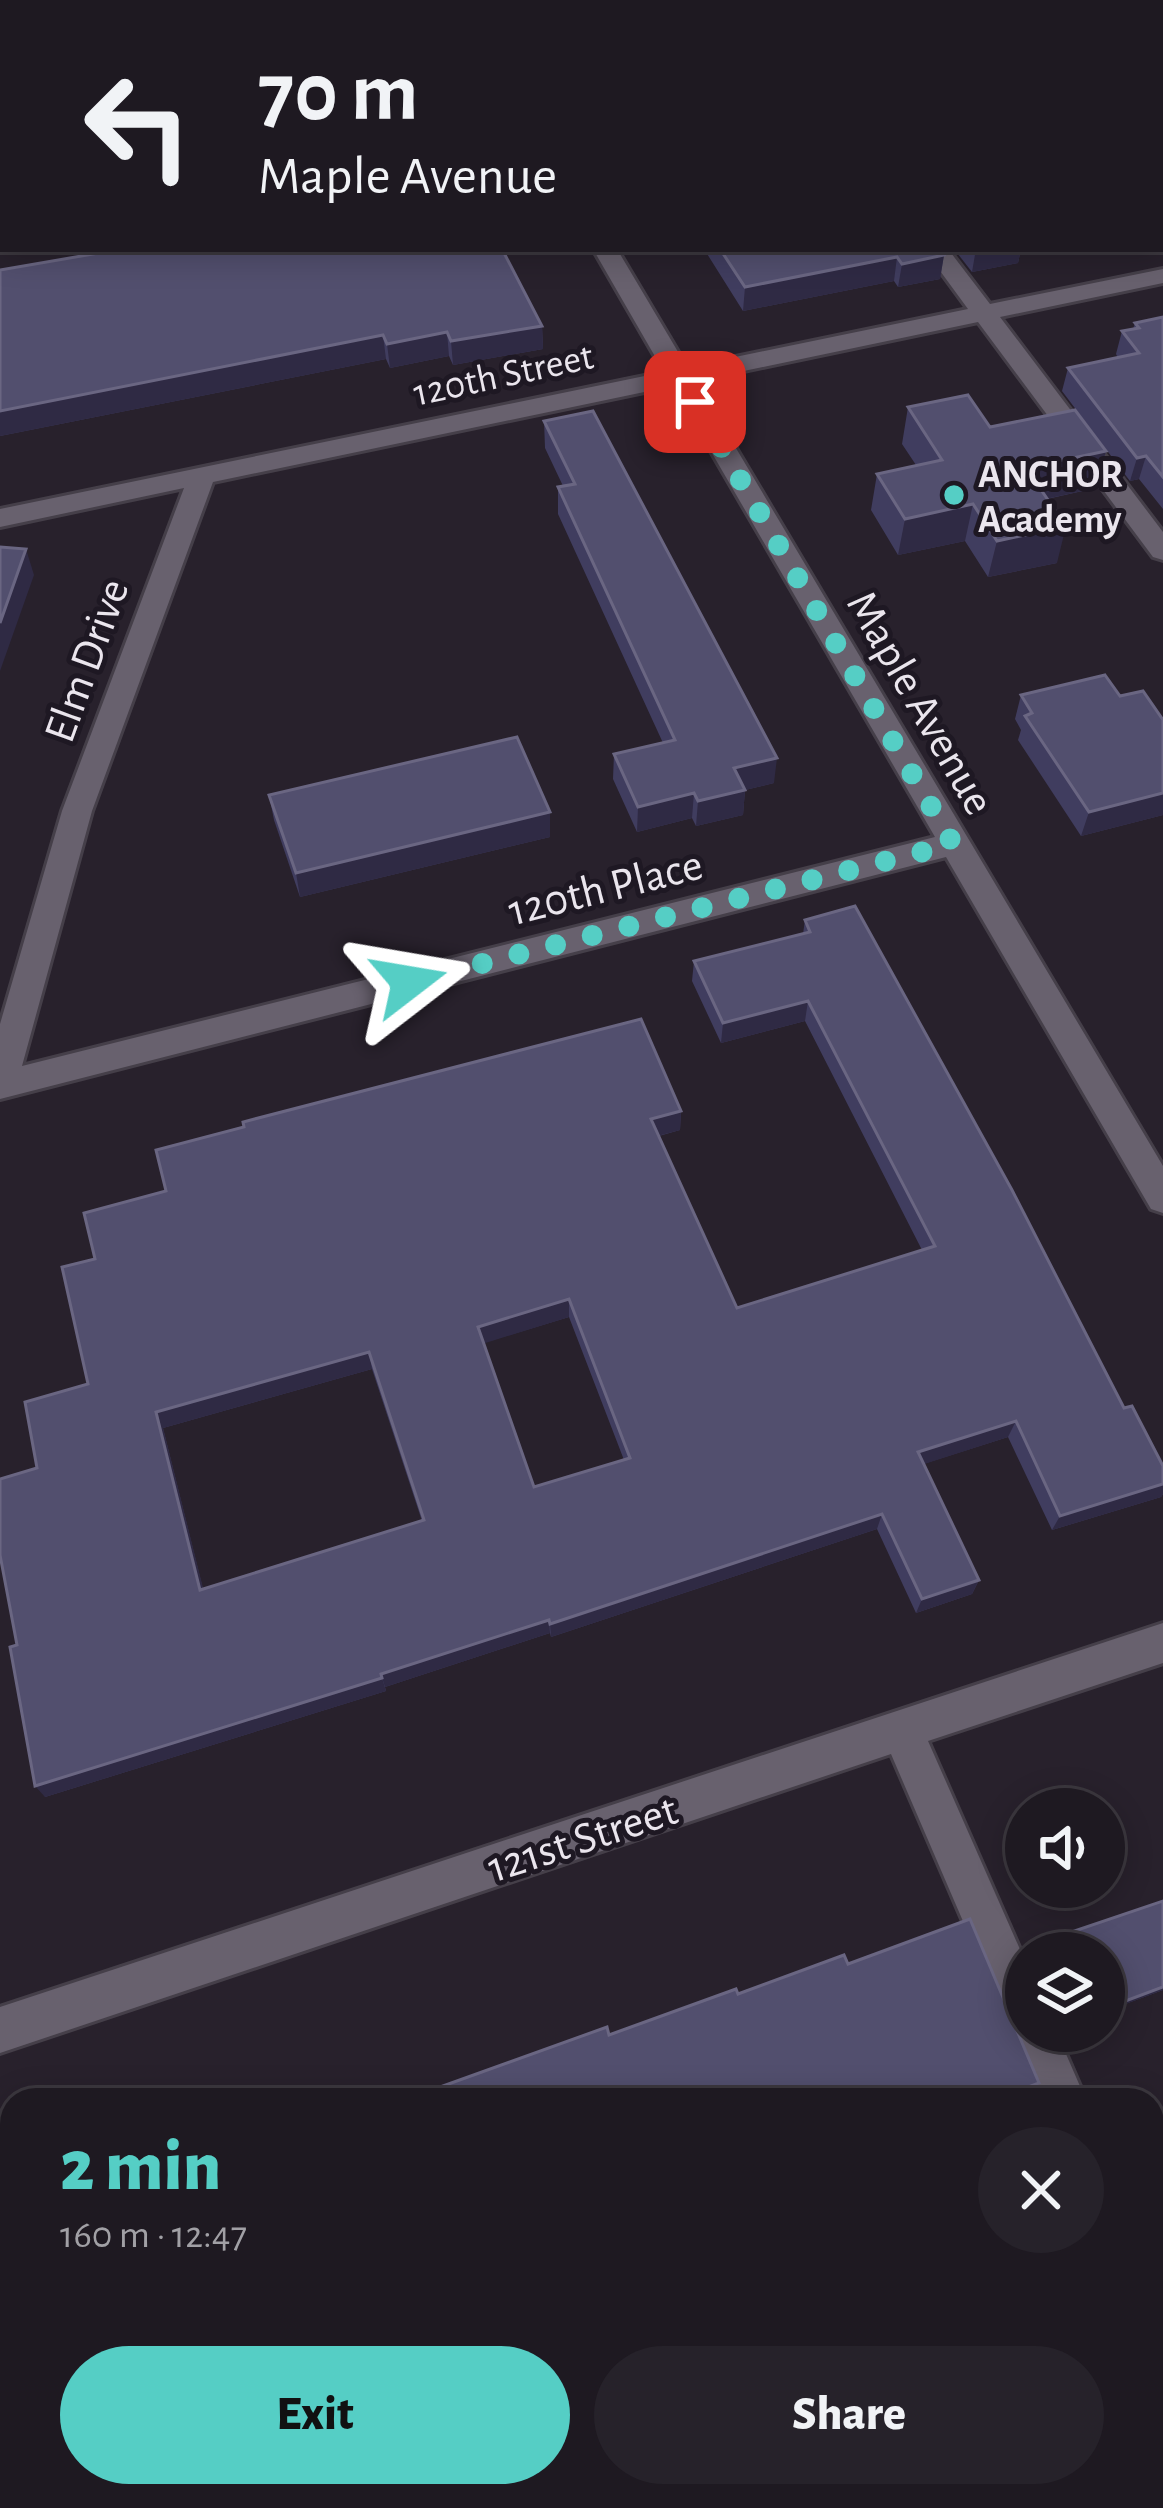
<!DOCTYPE html>
<html lang="en">
<head>
<meta charset="utf-8">
<style>
  :root { --surface:#1e1921; --page:#26222a; --text:#f1f3f6; --muted:#a1a0a5; --line:#3c383f; --accent:#55cec5 }
  body { margin:0; font-family:"Alegreya Sans",sans-serif; background:var(--page); color:var(--text); height:100vh; display:flex; flex-direction:column; font-size:45px; white-space:nowrap }
  * { box-sizing:border-box; margin:0 }
  p { font-size:39px; color:var(--muted) }
  .icon { flex:none; width:66px; height:66px; fill:none; stroke:currentColor; stroke-width:2; stroke-linecap:round; stroke-linejoin:round }
  .map { position:relative; flex:1; overflow:hidden }
  .sheet { position:absolute; left:0px; top:2088px; width:1164px; height:420px; display:flex; flex-direction:column; background:var(--surface); border-radius:36px 36px 0 0; box-shadow:0 6px 30px #0003,0 0 0 3px var(--line) }
  .sheet>* { flex:none }
  .hud { position:absolute; left:0px; top:0px; width:1164px; height:252px; box-shadow:0 6px 30px #0003,0 0 0 3px var(--line); background:#1e1921; color:var(--text); overflow:hidden }
  .controls { position:absolute; left:1005px; top:1788px; display:grid; gap:24px }
  .controls a { display:grid; place-items:center; width:120px; height:120px; border-radius:50%; background:var(--surface); box-shadow:0 6px 30px #0003,0 0 0 3px var(--line); font-size:60px }
  .pin { position:absolute; display:grid; place-items:center; width:102px; height:102px; color:#fff; margin:-51px; border-radius:24px; box-shadow:0 6px 18px #0006 }
  .me { position:absolute; width:132px; margin:-66px; rotate:76deg; stroke-linejoin:round; filter:drop-shadow(0 0 9px #0008) }
  .turn { display:flex; align-items:center; gap:42px; height:252px; padding:0 60px; font-size:54px }
  .turn .icon { width:156px; height:156px; stroke-width:2.5 }
  .turn b { display:block; font-size:84px; line-height:102px }
  .round { display:grid; place-items:center; flex:none; width:126px; height:126px; border-radius:63px; background:var(--page) }
  .overview { display:flex; align-items:center; justify-content:space-between; height:204px; padding:0 60px }
  h1 { font-size:72px; font-weight:800; line-height:90px; color:var(--accent) }
  .action { display:flex; gap:24px; margin-top:auto; padding:24px 60px }
  .action a { flex:1; height:138px; border-radius:72px; background:var(--accent); color:#111; font-size:48px; font-weight:800; line-height:138px; text-align:center }
  .action a+a { background:var(--page); color:var(--text) }
  .map>svg:first-child { display:block }
  .lines { fill:none; stroke-linecap:round; stroke-linejoin:round }
  .minor-casing { stroke:#453f49; stroke-width:6 }
  .minor { fill:#68616e; fill-rule:evenodd }
  .wall { fill:#403d5f; fill-rule:evenodd }
  .shaded-wall { fill:#2f2a44 }
  .building { fill:#524f6e; stroke:#6a6682; stroke-width:3; fill-rule:evenodd }
  .route { stroke:#55cec5; stroke-width:21; stroke-dasharray:0 37.8 }
  .poi-dot { fill:#55cec5; stroke:#1e1823; stroke-width:4.5 }
  .labels { text-anchor:middle; stroke-width:10; stroke-linejoin:round; paint-order:stroke }
  .far-street-label { font-size:39px; fill:#eae5ed; stroke:#1e1823 }
  .far-poi-label { font-size:39px; font-weight:bold; fill:#eae5ed; stroke:#1e1823; text-anchor:start }
  .street-label { font-size:45px; fill:#eae5ed; stroke:#1e1823 }
</style>
</head>
<body>
<div class="map">
<svg width="1163" height="2508" viewBox="0 0 1163 2508">
  <rect width="100%" height="100%" fill="#28212c"/>
  <g class="lines">
    <g class="minor-casing">
      <g id="minor">
        <path d="M448,0H470L472,3H450Z"/>
        <path d="M1030,0H1053L1055,3H1032Z"/>
        <path d="M1161,125L1163,126V141L1161,140Z"/>
        <path d="M593,249H617L687,367L968,309L924,249H948L990,304L1163,269V283L1000,317L1163,532V560L1153,557L978,322L696,381L1163,1166V1213L1151,1209L946,857L0,1099V1024L62,811L184,488L0,527V509L664,372ZM673,386L935,837L22,1066L92,811L213,482Z"/>
        <path d="M1163,1623V1663L928,1741L1026,1963V2031H1056L1086,2100H1040L891,1754L0,2053V2007Z"/>
        <path d="M1152,2280L1163,2284V2353L1152,2349Z"/>
        <path d="M645,2496H719L714,2508H640Z"/>
      </g>
    </g>
    <use href="#minor" class="minor"/>
  </g>
  <g class="wall">
    <path d="M1152,0H1163V22L1161,20V3H1152Z"/>
    <path d="M704,249H940L944,255L940,279L898,287L894,281L743,311Z"/>
    <path d="M954,249H1021L1018,263L972,272Z"/>
    <path d="M0,270L542,326L543,349L453,365L449,356L390,368L386,359L0,436Z"/>
    <path d="M1163,317V509L1139,479L1130,481L1062,391L1068,368L1118,358L1116,354L1122,331L1133,329L1135,323Z"/>
    <path d="M908,407L990,427L1106,451L1096,488L1047,499L1057,563L988,577L965,541L898,555L871,510L877,474L916,465L902,444Z"/>
    <path d="M544,421L774,783L745,790L743,815L696,826L692,818L637,832L613,779L614,754L663,743L558,514V487L563,486L545,448Z"/>
    <path d="M1021,695L1120,696L1163,720V815L1081,836L1018,740L1021,730L1015,719Z"/>
    <path d="M269,795L550,812V837L300,897L274,820Z"/>
    <path d="M805,920L1163,1466V1494L1161,1497L1052,1530L1008,1437L923,1464L979,1580L972,1594L916,1613L877,1529L551,1637L550,1633L385,1687L386,1691L45,1797L17,1645L37,1468L88,1384L681,1111L680,1130L659,1136L737,1308L922,1250L805,1021L721,1043L692,981L694,961L803,934ZM569,1317L624,1460L534,1487L483,1343ZM372,1369L422,1521L203,1589L163,1428Z"/>
    <path d="M1163,1901V1990L1104,2012V1953H1026L1036,1944Z"/>
    <path d="M1163,2163V2213L1152,2188V2168Z"/>
    <path d="M1040,2496H1129L1100,2508H1045Z"/>
  </g>
  <g class="shaded-wall">
    <path d="M976,249H1021L1018,263L972,272Z"/>
    <path d="M944,255L940,279L898,287L902,264Z"/>
    <path d="M897,257L894,281L743,311L745,287Z"/>
    <path d="M542,326L543,349L453,365L451,341Z"/>
    <path d="M447,332L449,356L390,368L387,344Z"/>
    <path d="M383,335L386,359L0,436V411Z"/>
    <path d="M1106,451L1096,488L1018,505L1026,468Z"/>
    <path d="M1146,456L1139,479L1130,481L1137,458Z"/>
    <path d="M973,504L965,541L898,555L905,519Z"/>
    <path d="M1066,526L1057,563L988,577L997,541Z"/>
    <path d="M26,549L34,575L0,671V623Z"/>
    <path d="M777,758L774,783L741,791L745,790L743,815L696,826L698,801L734,768Z"/>
    <path d="M694,793L692,818L637,832L638,807Z"/>
    <path d="M1163,793V815L1081,836L1089,812Z"/>
    <path d="M550,812V837L300,897L296,873Z"/>
    <path d="M808,1001L805,1021L721,1043L723,1023Z"/>
    <path d="M681,1111L680,1130L650,1138L651,1119Z"/>
    <path d="M569,1299V1317L479,1345L478,1327Z"/>
    <path d="M369,1352L372,1369L163,1428L207,1604L200,1590L156,1412Z"/>
    <path d="M1016,1421L1008,1437L912,1468L918,1452Z"/>
    <path d="M1163,1484V1494L1161,1497L1052,1530L1060,1516Z"/>
    <path d="M882,1514L877,1529L551,1637L550,1624Z"/>
    <path d="M979,1580L972,1594L916,1613L922,1599Z"/>
    <path d="M549,1620L550,1633L385,1687L381,1674Z"/>
    <path d="M382,1678L386,1691L45,1797L35,1786Z"/>
    <path d="M1163,1987V1990L1104,2012V2009Z"/>
  </g>
  <g class="building">
    <path d="M183,0H367L368,3H184Z"/>
    <path d="M563,0H970L973,3H565Z"/>
    <path d="M122,249H502L542,326L451,341L447,332L387,344L383,335L0,411V270Z"/>
    <path d="M720,249H940L944,255L902,264L897,257L745,287Z"/>
    <path d="M1163,317V477L1146,456L1137,458L1068,368L1139,353L1122,331L1139,328L1135,323Z"/>
    <path d="M968,395L990,427L1075,410L1106,451L1026,468L1066,526L997,541L973,504L905,519L877,474L942,460L908,407Z"/>
    <path d="M593,411L777,758L734,768L745,790L698,801L694,793L638,807L614,754L675,740L558,487L575,484L544,421Z"/>
    <path d="M0,547L26,549L0,623Z"/>
    <path d="M1105,675L1120,696L1143,691L1163,720V793L1089,812L1025,716L1032,713L1021,695Z"/>
    <path d="M517,737L550,812L296,873L269,795Z"/>
    <path d="M855,906L1012,1190L1124,1408L1132,1406L1163,1466V1484L1060,1516L1016,1421L918,1452L979,1580L922,1599L882,1514L550,1624L549,1620L381,1674L382,1678L35,1786L10,1647L17,1645L0,1555V1479L37,1468L25,1402L88,1384L62,1267L95,1259L84,1213L166,1191L156,1150L244,1127L243,1122L641,1019L681,1111L651,1119L737,1308L935,1246L808,1001L723,1023L694,961L810,932L805,920ZM569,1299L630,1458L534,1487L478,1327ZM369,1352L424,1520L200,1590L156,1412Z"/>
    <path d="M1163,1901V1987L1104,2009V1953H1039L1036,1944Z"/>
    <path d="M970,1919L1039,2083L1020,2090L1024,2100H404L607,2027L609,2035L736,1989L738,1994L844,1955L848,1964Z"/>
    <path d="M1163,2164V2194L1152,2170Z"/>
    <path d="M369,2496H554L526,2508H372Z"/>
    <path d="M1046,2496H1129L1100,2508H1051Z"/>
  </g>
  <g class="lines">
    <path class="route" d="M409,982L953,844L695,402"/>
  </g>
  <circle class="poi-dot" cx="954" cy="495" r="12"/>
  <g class="labels">
    <g class="far-street-label">
      <text transform="translate(503 373) rotate(-12)" y="14">120th Street</text>
    </g>
    <g class="far-poi-label">
      <text x="978" y="487">ANCHOR<tspan x="978" dy="45">Academy</tspan></text>
    </g>
    <g class="street-label">
      <text transform="translate(85 660) rotate(-70)" y="16">Elm Drive</text>
      <text transform="translate(922 702) rotate(60)" y="16">Maple Avenue</text>
      <text transform="translate(605 886) rotate(-14)" y="16">120th Place</text>
      <text transform="translate(582 1837) rotate(-18)" y="16">121st Street</text>
    </g>
  </g>
</svg>
<div class="controls">
<a><svg class="icon" aria-label="sound" viewBox="0 0 24 24"><path d="M4 9h4l5-4v14l-5-4H4zM17 9q2 3 0 6"/></svg></a>
<a><svg class="icon" aria-label="layers" viewBox="0 0 24 24"><path d="M12 4l9 5-9 5-9-5zM3 14l9 5 9-5"/></svg></a>
</div>
<div class="pin" style="left:695px;top:402px;background:#d93025"><svg class="icon" aria-label="arrive" viewBox="0 0 24 24"><path d="M6 21V4h12l-3 4 3 4H6"/></svg></div>
<svg class="me" style="left:409px;top:982px" viewBox="-20 -20 40 40"><path d="M0-17L14 15 0 8-14 15z" fill="#55cec5" stroke="#fff" stroke-width="4"/></svg>
<div class="hud">
<div class="turn"><svg class="icon" aria-label="left" viewBox="0 0 24 24"><path d="M17 20v-9H6M10 6l-5 5 5 5"/></svg><div><b>70 m</b>Maple Avenue</div></div>
</div>
<section class="sheet">
<div class="overview"><div><h1>2 min</h1><p>160 m · 12:47</p></div><a class="round"><svg class="icon" aria-label="close" viewBox="0 0 24 24"><path d="M6 6l12 12M18 6L6 18"/></svg></a></div>
<div class="action"><a>Exit</a><a>Share</a></div>
</section>
</div>
</body>
</html>
